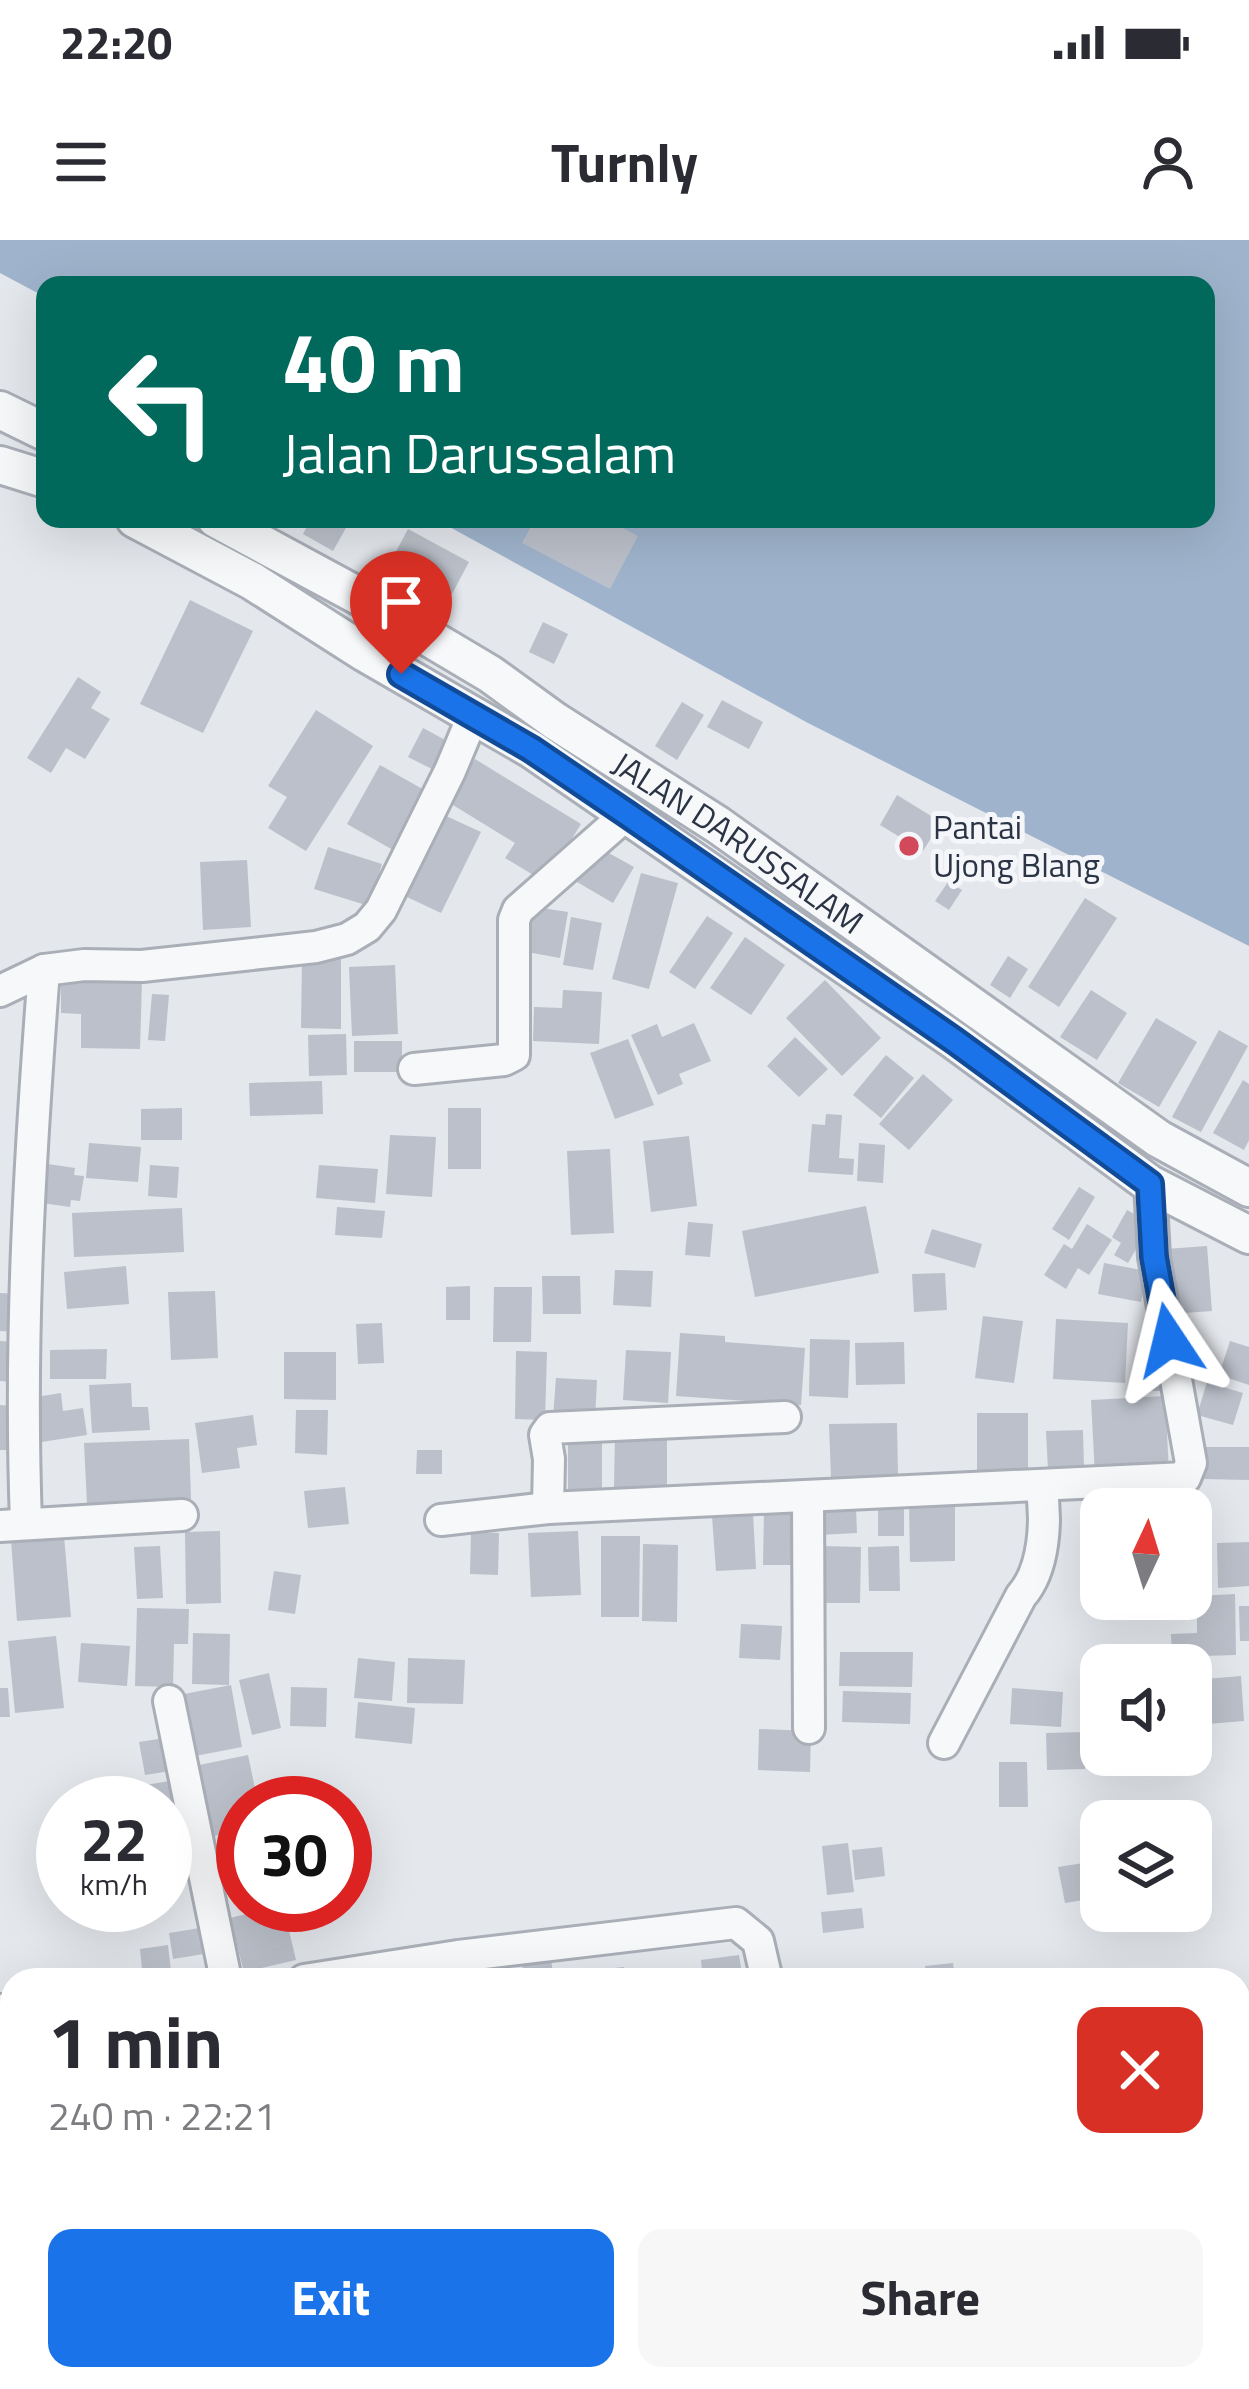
<!DOCTYPE html>
<html lang="en">
<head>
<meta charset="utf-8">
<style>
  :root { --surface:#fff; --page:#f7f7f7; --text:#2b2b33; --muted:#7c7c81; --accent:#1a73e8 }
  body { margin:0; font-family:"Titillium Web",sans-serif; background:var(--page); color:var(--text); height:100vh; display:flex; flex-direction:column; font-size:45px; white-space:nowrap }
  * { box-sizing:border-box; margin:0 }
  p { font-size:39px; color:var(--muted) }
  .icon { flex:none; width:66px; height:66px; fill:none; stroke:currentColor; stroke-width:2; stroke-linecap:round; stroke-linejoin:round }
  .map { position:relative; flex:1; overflow:hidden }
  .sheet { position:absolute; left:0px; top:1728px; width:1251px; height:423px; display:flex; flex-direction:column; background:var(--surface); border-radius:36px 36px 0 0; box-shadow:0 12px 48px #0002 }
  .sheet>* { flex:none }
  .banner { position:absolute; left:36px; top:36px; width:1179px; height:252px; border-radius:24px; box-shadow:0 12px 48px #0002; background:#00695c; color:#fff; overflow:hidden }
  .needle { width:78px; rotate:4deg }
  .buttons { position:absolute; left:1080px; top:1248px; display:grid; gap:24px }
  .buttons a { display:grid; place-items:center; width:132px; height:132px; border-radius:24px; background:var(--surface); box-shadow:0 12px 48px #0002; font-size:60px }
  .speed { position:absolute; left:36px; top:1536px; display:flex; gap:24px; font-size:60px; font-weight:700; text-align:center }
  .speed>* { display:grid; place-content:center; width:156px; height:156px; border-radius:50%; background:var(--surface); box-shadow:0 12px 48px #0002; line-height:1 }
  .speed small { font-size:30px; font-weight:400 }
  .speed .limit { border:18px solid #d22; background:#fff; color:#111 }
  .pin { position:absolute; display:grid; place-items:center; width:102px; height:102px; color:#fff; margin:-123px -51px; border-radius:50% 50% 50% 0; rotate:-45deg; box-shadow:0 0 12px #0007 }
  .pin .icon { rotate:45deg }
  .me { position:absolute; width:132px; margin:-66px; rotate:350deg; stroke-linejoin:round; filter:drop-shadow(0 0 9px #0008) }
  .turn { display:flex; align-items:center; gap:42px; height:252px; padding:0 48px; font-size:54px }
  .turn .icon { width:156px; height:156px; stroke-width:2.5 }
  .turn b { display:block; font-size:84px; line-height:102px }
  .round { display:grid; place-items:center; flex:none; width:126px; height:126px; border-radius:24px; background:var(--page) }
  .headline { display:flex; align-items:center; justify-content:space-between; height:204px; padding:0 48px }
  h1 { font-size:72px; font-weight:700; line-height:90px }
  .primary-button { display:flex; gap:24px; margin-top:auto; padding:24px 48px }
  .primary-button a { flex:1; height:138px; border-radius:24px; background:var(--accent); color:#fff; font-size:48px; font-weight:700; line-height:138px; text-align:center }
  .primary-button a+a { background:var(--page); color:var(--text) }
  .status { display:flex; justify-content:space-between; align-items:center; height:84px; padding:0 60px; background:var(--surface); direction:ltr }
  .status svg { height:33px; fill:currentColor }
  header { display:flex; justify-content:space-between; align-items:center; height:156px; padding:0 48px; background:var(--surface); font-size:54px; font-weight:700 }
  .map>svg:first-child { display:block }
  .water { fill:#9fb4cc }
  .building { fill:#bbc0ca }
  .lines { fill:none; stroke-linecap:round; stroke-linejoin:round }
  .minor-casing { stroke:#a9aeb7; stroke-width:36 }
  .tertiary-casing { stroke:#a9aeb7; stroke-width:42 }
  .minor { stroke:#f7f8fa; stroke-width:30 }
  .tertiary { stroke:#f7f8fa; stroke-width:36 }
  .route-casing { stroke:#114b97; stroke-width:30 }
  .route { stroke:#1a73e8; stroke-width:21 }
  .poi-dot { fill:#d1495b; stroke:#f4f6f9; stroke-width:4.5 }
  .labels { text-anchor:middle; stroke-width:10; stroke-linejoin:round; paint-order:stroke }
  .poi-label { font-size:33px; fill:#2b3445; stroke:#f4f6f9; text-anchor:start }
  .street-label { font-size:33px; fill:#2b3445; stroke:#f4f6f9 }
</style>
</head>
<body>
<div class="status"><b>22:20</b><svg viewBox="0 0 49 12"><path d="M0 12V9h3v3zM5 12V6h3v6zM10 12V3h3v9zM15 12V0h3v12zM26 1h20v11H26zM47 4h2v5h-2z"/></svg></div>
<header><svg class="icon" aria-label="menu" viewBox="0 0 24 24"><path d="M4 6h16M4 12h16M4 18h16"/></svg>Turnly<svg class="icon" aria-label="person" viewBox="0 0 24 24"><circle cx="12" cy="8" r="4"/><path d="M4 21q1-7 8-7t8 7"/></svg></header>
<div class="map">
<svg width="1249" height="2149" viewBox="0 0 1249 2149">
  <rect width="100%" height="100%" fill="#e4e7ec"/>
  <path class="water" d="M0,0H1249V706L808,483L435,279H1206V45H45V57L0,33Z"/>
  <g class="building">
    <path d="M311,279H351L333,311L303,294Z"/>
    <path d="M535,279H606L638,296L610,349L522,303Z"/>
    <path d="M408,289L469,322L445,367L384,334Z"/>
    <path d="M190,360L253,391L203,493L140,464Z"/>
    <path d="M543,382L568,394L554,424L529,412Z"/>
    <path d="M78,437L101,452L91,468L110,479L85,519L66,508L51,533L27,518Z"/>
    <path d="M722,460L763,482L749,509L707,487Z"/>
    <path d="M682,462L704,475L677,520L655,506Z"/>
    <path d="M316,470L373,506L306,611L268,588L287,557L268,546Z"/>
    <path d="M423,488L449,502L434,530L408,517Z"/>
    <path d="M475,519L581,584L545,642L505,618L515,603L448,562Z"/>
    <path d="M380,525L426,551L393,610L347,584Z"/>
    <path d="M897,555L941,582L923,611L880,585Z"/>
    <path d="M446,576L481,592L441,673L407,657Z"/>
    <path d="M328,607L382,624L369,666L314,649Z"/>
    <path d="M598,607L634,627L613,663L577,642Z"/>
    <path d="M247,620L251,687L203,690L200,622Z"/>
    <path d="M641,633L678,643L649,749L612,739Z"/>
    <path d="M948,642L962,650L949,670L935,661Z"/>
    <path d="M1085,658L1117,678L1059,767L1028,747Z"/>
    <path d="M535,667L568,672L560,718L527,712Z"/>
    <path d="M707,676L733,693L695,749L669,732Z"/>
    <path d="M571,677L602,683L593,730L563,725Z"/>
    <path d="M745,697L785,725L751,775L710,748Z"/>
    <path d="M1008,716L1028,729L1010,758L990,745Z"/>
    <path d="M302,719H341V789L301,788Z"/>
    <path d="M395,725L398,794L352,796L349,727Z"/>
    <path d="M61,738L142,740L140,809L81,808V774L61,773Z"/>
    <path d="M825,740L881,798L842,836L786,778Z"/>
    <path d="M563,750L602,752L599,804L533,801L534,767L562,768Z"/>
    <path d="M1091,750L1127,773L1097,820L1060,797Z"/>
    <path d="M152,754L169,755L165,801L148,800Z"/>
    <path d="M1156,778L1197,802L1159,867L1118,843Z"/>
    <path d="M694,783L711,821L679,834L683,844L658,855L631,795L657,784L662,797Z"/>
    <path d="M1219,790L1248,806L1201,892L1172,877Z"/>
    <path d="M346,794L347,835L309,836L308,795Z"/>
    <path d="M795,797L828,829L799,857L767,826Z"/>
    <path d="M628,799L654,865L615,879L590,813Z"/>
    <rect x="354" y="801" width="48" height="31"/>
    <path d="M886,815L914,838L881,878L853,855Z"/>
    <path d="M923,834L953,860L909,910L879,884Z"/>
    <path d="M1243,840L1249,844V900L1244,910L1213,893Z"/>
    <path d="M322,841L323,874L250,876L249,843Z"/>
    <path d="M182,868V900H141V869Z"/>
    <rect x="448" y="868" width="33" height="61"/>
    <path d="M826,874L842,875L839,918L854,919L853,935L808,932L812,884L825,885Z"/>
    <path d="M390,895L436,897L432,957L386,954Z"/>
    <path d="M689,896L697,966L651,972L643,901Z"/>
    <path d="M89,903L141,907L138,942L86,938Z"/>
    <path d="M859,903L885,905L883,943L857,941Z"/>
    <path d="M610,909L614,993L571,995L567,911Z"/>
    <path d="M48,924L75,928L74,935L84,936L80,961L71,960L70,967L42,963Z"/>
    <path d="M150,925L179,927L177,958L148,956Z"/>
    <path d="M319,925L378,929L375,963L316,958Z"/>
    <path d="M1079,947L1095,957L1069,1000L1052,989Z"/>
    <path d="M866,966L879,1033L755,1057L742,991Z"/>
    <path d="M337,967L385,971L382,998L335,995Z"/>
    <path d="M182,968L184,1012L74,1017L72,973Z"/>
    <path d="M1127,970L1151,983L1128,1023L1114,1015L1121,1003L1112,997Z"/>
    <path d="M688,982L713,984L710,1017L685,1015Z"/>
    <path d="M1087,984L1112,1000L1089,1035L1078,1028L1066,1049L1044,1035L1064,1004L1072,1009Z"/>
    <path d="M932,989L982,1004L975,1028L924,1013Z"/>
    <path d="M1207,1006L1212,1071L1170,1074L1166,1009Z"/>
    <path d="M1104,1023L1147,1031L1141,1062L1098,1054Z"/>
    <path d="M126,1026L129,1064L67,1069L64,1032Z"/>
    <path d="M615,1030L653,1031L651,1067L613,1065Z"/>
    <path d="M945,1033L947,1070L914,1072L912,1034Z"/>
    <path d="M542,1036H580L581,1074H543Z"/>
    <path d="M470,1046V1080H446V1047Z"/>
    <path d="M494,1047H532L531,1102H493Z"/>
    <path d="M215,1051L218,1118L171,1120L168,1052Z"/>
    <path d="M0,1053L20,1054L17,1092L0,1091Z"/>
    <path d="M983,1076L1023,1081L1014,1143L975,1138Z"/>
    <path d="M1056,1079L1128,1083L1125,1143L1053,1139Z"/>
    <path d="M382,1083L384,1123L358,1124L356,1084Z"/>
    <path d="M680,1093L725,1096V1102L805,1108L801,1165L676,1156Z"/>
    <path d="M810,1099L850,1100L848,1158L809,1156Z"/>
    <path d="M0,1101L14,1102L12,1142L0,1141Z"/>
    <path d="M1230,1101L1249,1107V1145L1219,1135Z"/>
    <path d="M904,1102L905,1144L856,1145L855,1103Z"/>
    <path d="M1138,1108L1167,1109L1166,1151H1137Z"/>
    <path d="M107,1109L106,1139H50V1110Z"/>
    <path d="M626,1110L671,1112L668,1163L623,1160Z"/>
    <path d="M516,1111L547,1112L545,1180L515,1179Z"/>
    <path d="M284,1112H336V1160L284,1159Z"/>
    <path d="M556,1138L597,1140L595,1180L553,1177Z"/>
    <path d="M1207,1142L1243,1153L1233,1185L1197,1175Z"/>
    <path d="M131,1143L132,1167H148L150,1190L92,1193L89,1145Z"/>
    <path d="M61,1153L63,1171L83,1168L87,1195L35,1203L36,1157Z"/>
    <path d="M1165,1156L1169,1232L1095,1236L1091,1160Z"/>
    <path d="M0,1165L12,1166V1210H0Z"/>
    <path d="M296,1170H328L327,1215L295,1213Z"/>
    <rect x="977" y="1173" width="51" height="64"/>
    <path d="M253,1175L257,1205L237,1208L240,1228L202,1233L195,1183Z"/>
    <path d="M897,1183L898,1236L831,1238L829,1184Z"/>
    <path d="M1083,1190L1084,1229L1048,1230L1046,1191Z"/>
    <path d="M615,1193L667,1194V1248L614,1247Z"/>
    <path d="M568,1198L602,1199V1253L568,1254Z"/>
    <path d="M189,1199L191,1259L87,1264L84,1203Z"/>
    <path d="M1204,1207H1249V1240L1204,1239Z"/>
    <path d="M417,1210H442V1234H416Z"/>
    <path d="M345,1247L349,1284L308,1288L304,1251Z"/>
    <path d="M1197,1251L1202,1322H1191V1269H1161L1159,1254Z"/>
    <path d="M909,1260H955V1321L910,1322Z"/>
    <rect x="878" y="1264" width="26" height="32"/>
    <path d="M856,1267L857,1293L819,1295L818,1269Z"/>
    <path d="M764,1270H803V1325H763Z"/>
    <path d="M753,1273L756,1329L716,1331L712,1276Z"/>
    <path d="M1101,1279V1335L1086,1336L1084,1280Z"/>
    <path d="M220,1291L221,1363L186,1364L185,1292Z"/>
    <path d="M578,1291L581,1355L531,1357L528,1293Z"/>
    <path d="M471,1292L499,1293L498,1335L470,1334Z"/>
    <path d="M64,1296L71,1377L17,1381L11,1300Z"/>
    <path d="M601,1296H640L639,1377H601Z"/>
    <path d="M1249,1302V1346L1218,1348L1217,1303Z"/>
    <path d="M643,1304L678,1305L677,1382L642,1381Z"/>
    <path d="M160,1306L163,1358L137,1359L134,1307Z"/>
    <path d="M822,1306L861,1307L860,1363H821Z"/>
    <path d="M899,1306L900,1351H869L868,1307Z"/>
    <path d="M274,1331L301,1335L295,1374L268,1370Z"/>
    <path d="M1235,1354L1236,1415L1172,1417L1171,1394L1197,1393V1356Z"/>
    <path d="M1239,1366H1249V1401H1240Z"/>
    <path d="M137,1368L189,1369L188,1404H174L173,1447L135,1446Z"/>
    <path d="M741,1384L782,1386L780,1420L739,1418Z"/>
    <path d="M193,1393L230,1394L229,1445L192,1444Z"/>
    <path d="M56,1396L64,1468L15,1473L8,1401Z"/>
    <path d="M81,1403L130,1406L127,1446L78,1442Z"/>
    <path d="M840,1412H913L912,1447L839,1446Z"/>
    <path d="M358,1418L395,1422L392,1461L354,1458Z"/>
    <path d="M408,1418L465,1420L463,1464L407,1463Z"/>
    <path d="M269,1433L281,1488L252,1495L239,1440Z"/>
    <path d="M1241,1436L1244,1481L1195,1485L1192,1440Z"/>
    <path d="M231,1445L242,1507L195,1516L184,1454Z"/>
    <path d="M291,1447L327,1448L326,1487L290,1486Z"/>
    <path d="M0,1448H8L10,1477H0Z"/>
    <path d="M1012,1448L1063,1452L1061,1487L1010,1484Z"/>
    <path d="M843,1451L911,1453L910,1484L842,1482Z"/>
    <path d="M358,1462L415,1468L412,1504L355,1498Z"/>
    <path d="M759,1489L811,1491L810,1532L758,1530Z"/>
    <path d="M1101,1490V1515H1138V1522L1096,1524L1095,1491Z"/>
    <path d="M1085,1492V1529L1047,1530L1046,1493Z"/>
    <path d="M171,1497L177,1530L145,1535L139,1502Z"/>
    <path d="M248,1515L258,1563H243V1590L214,1596L199,1525Z"/>
    <path d="M999,1522H1027L1028,1567H999Z"/>
    <path d="M175,1540L183,1588L165,1591V1563H119L117,1550Z"/>
    <path d="M243,1600V1652L227,1655L217,1605Z"/>
    <path d="M848,1603L854,1652L827,1655L822,1606Z"/>
    <path d="M882,1607L885,1636L855,1640L852,1610Z"/>
    <path d="M1090,1622L1096,1658L1065,1663L1058,1627Z"/>
    <path d="M283,1665L296,1720L244,1732L230,1678Z"/>
    <path d="M862,1668L864,1688L823,1693L821,1672Z"/>
    <path d="M206,1687L210,1713L173,1719L169,1693Z"/>
    <path d="M168,1705L172,1740H143L140,1709Z"/>
    <path d="M739,1715L743,1740H703L701,1720Z"/>
    <path d="M551,1719L554,1740H524L522,1723Z"/>
    <path d="M953,1723L955,1740H926L925,1726Z"/>
    <path d="M624,1727L626,1740H596L595,1730Z"/>
    <path d="M1246,1892L1249,1943H1239V1893Z"/>
    <path d="M1239,1955H1249V2012L1239,2013Z"/>
    <rect x="1239" y="2019" width="10" height="43"/>
    <rect x="1239" y="2073" width="10" height="39"/>
    <path d="M1239,2124H1249V2149H1207V2139H1239Z"/>
    <path d="M1123,2139H1150V2149H1124Z"/>
    <path d="M1152,2139H1192V2149H1153Z"/>
  </g>
  <g class="lines">
    <g class="minor-casing">
      <g id="minor">
        <path d="M0,751L44,730L84,725L142,726L316,707L347,699L367,687L381,670L450,531L473,476"/>
        <path d="M414,829L504,820L514,815V680L518,670L627,574"/>
        <path d="M808,1257L809,1488"/>
        <path d="M548,1268L549,1219L545,1195L550,1188L785,1177"/>
        <path d="M441,1280L548,1268L1185,1238L1191,1223L1154,1017L1150,944"/>
        <path d="M26,1282C19,1097 30,914 44,730"/>
        <path d="M0,1286L182,1275"/>
        <path d="M169,1461L226,1740"/>
        <path d="M944,1503L1021,1356C1045,1329 1047,1279 1041,1245"/>
        <path d="M304,1740L458,1716L736,1683L758,1701L767,1740"/>
        <path d="M0,1770H12"/>
        <path d="M1239,1771H1249"/>
      </g>
    </g>
    <g class="tertiary-casing">
      <g id="tertiary">
        <path d="M0,170L45,192"/>
        <path d="M0,225L45,239"/>
        <path d="M135,279L252,341L365,413L531,509L955,801L1150,944L1249,995"/>
        <path id="s1" d="M216,279L364,359L490,434L555,481L718,585L1159,899L1249,948"/>
      </g>
    </g>
    <use href="#minor" class="minor"/>
    <use href="#tertiary" class="tertiary"/>
  </g>
  <g class="lines">
    <g class="route-casing">
      <path id="route" d="M401,434L531,509L627,574L955,801L1150,944L1154,1017L1169,1100"/>
    </g>
    <use href="#route" class="route"/>
  </g>
  <circle class="poi-dot" cx="909" cy="606" r="12"/>
  <g class="labels">
    <g class="poi-label">
      <text x="933" y="599">Pantai<tspan x="933" dy="38">Ujong Blang</tspan></text>
    </g>
    <g class="street-label">
      <text dy="12" stroke="none"><textPath href="#s1" startOffset="615">JALAN DARUSSALAM</textPath></text>
    </g>
  </g>
</svg>
<div class="buttons">
<a><svg class="needle" viewBox="-14 -14 28 28"><path d="M0-13l5 13h-10z" fill="#e53935"/><path d="M0 13l5-13h-10z" fill="#7c7c81"/></svg></a>
<a><svg class="icon" aria-label="sound" viewBox="0 0 24 24"><path d="M4 9h4l5-4v14l-5-4H4zM17 9q2 3 0 6"/></svg></a>
<a><svg class="icon" aria-label="layers" viewBox="0 0 24 24"><path d="M12 4l9 5-9 5-9-5zM3 14l9 5 9-5"/></svg></a>
</div>
<div class="speed"><div>22<small>km/h</small></div><div class="limit">30</div></div>
<div class="pin" style="left:401px;top:434px;background:#d93025"><svg class="icon" aria-label="arrive" viewBox="0 0 24 24"><path d="M6 21V4h12l-3 4 3 4H6"/></svg></div>
<svg class="me" style="left:1169px;top:1100px" viewBox="-20 -20 40 40"><path d="M0-17L14 15 0 8-14 15z" fill="#1a73e8" stroke="#fff" stroke-width="4"/></svg>
<div class="banner">
<div class="turn"><svg class="icon" aria-label="left" viewBox="0 0 24 24"><path d="M17 20v-9H6M10 6l-5 5 5 5"/></svg><div><b>40 m</b>Jalan Darussalam</div></div>
</div>
<section class="sheet">
<div class="headline"><div><h1>1 min</h1><p>240 m · 22:21</p></div><a class="round" style="background:#d93025;color:#fff"><svg class="icon" aria-label="close" viewBox="0 0 24 24"><path d="M6 6l12 12M18 6L6 18"/></svg></a></div>
<div class="primary-button"><a>Exit</a><a>Share</a></div>
</section>
</div>
</body>
</html>
